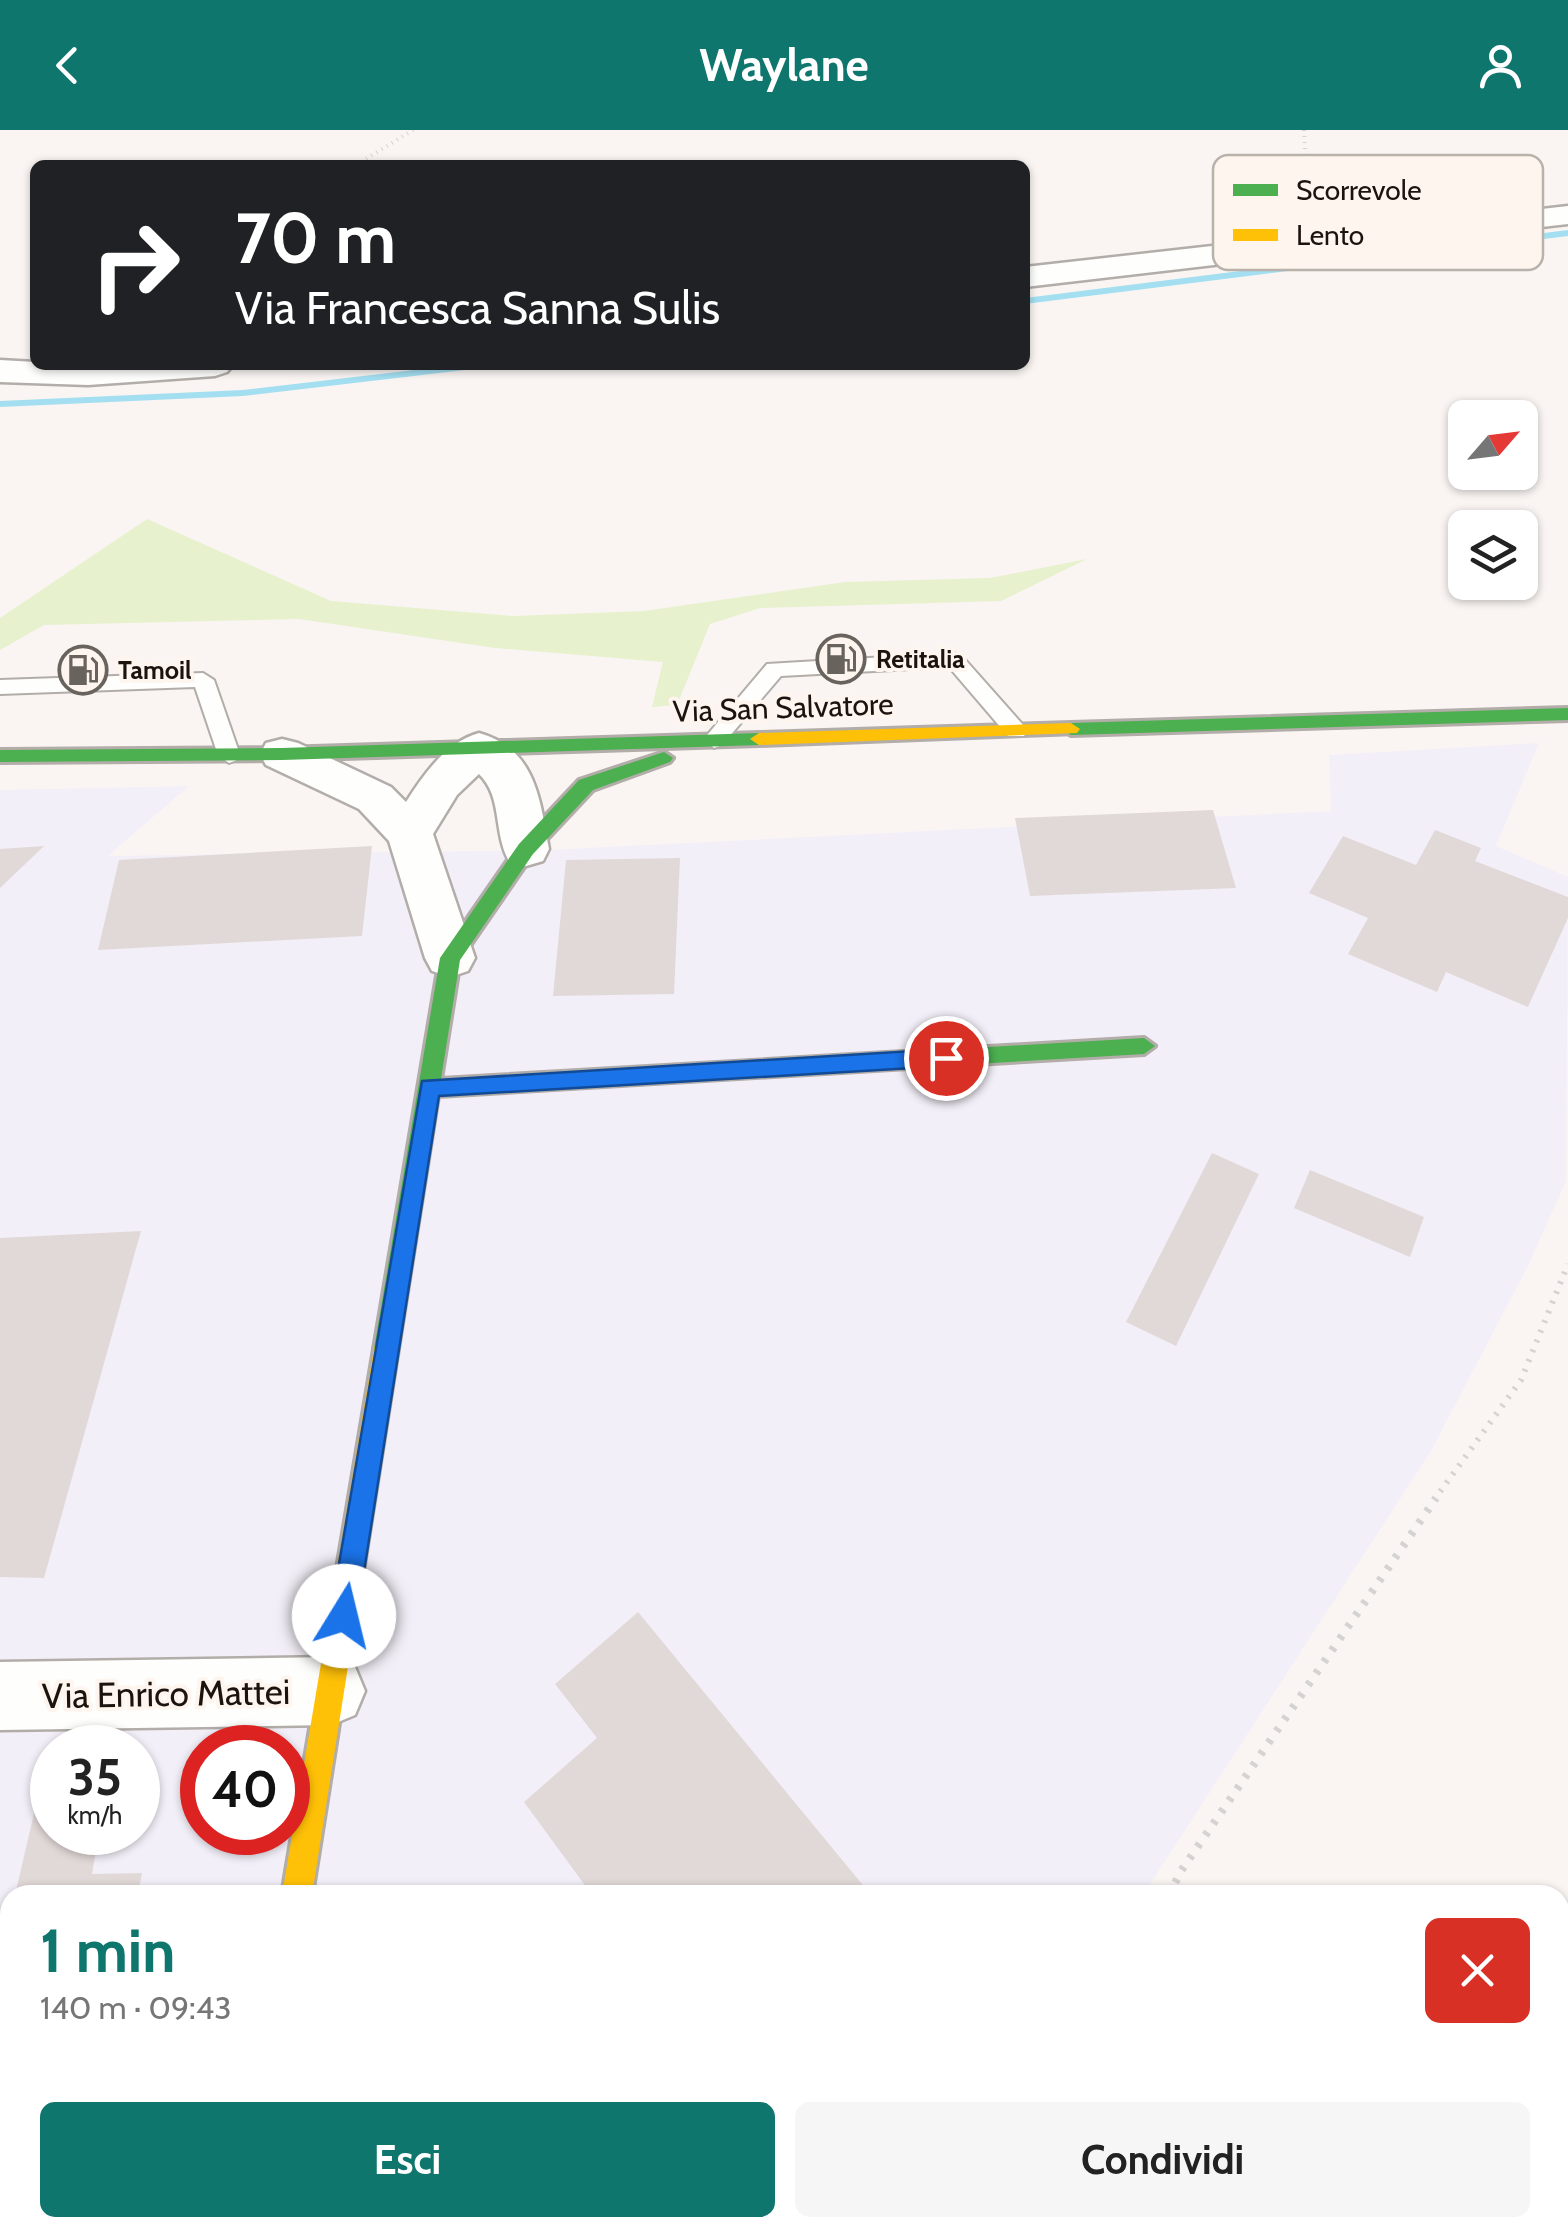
<!DOCTYPE html>
<html lang="it">
<head>
<meta charset="utf-8">
<style>
  :root { --surface:#fff; --page:#f6f6f6; --text:#222; --muted:#767676; --accent:#0f766e }
  body { margin:0; font-family:Cabin,sans-serif; background:var(--page); color:var(--text); height:100vh; display:flex; flex-direction:column; font-size:38px; white-space:nowrap }
  * { box-sizing:border-box; margin:0 }
  p { font-size:32px; color:var(--muted) }
  .icon { flex:none; width:55px; height:55px; fill:none; stroke:currentColor; stroke-width:2; stroke-linecap:round; stroke-linejoin:round }
  .map { position:relative; flex:1; overflow:hidden }
  .sheet { position:absolute; left:0px; top:1755px; width:1570px; height:352px; display:flex; flex-direction:column; background:var(--surface); border-radius:30px 30px 0 0; box-shadow:0 2px 8px #0004 }
  .sheet>* { flex:none }
  .banner { position:absolute; left:30px; top:30px; width:1000px; height:210px; border-radius:15px; box-shadow:0 2px 8px #0004; background:#202124; color:#fff; overflow:hidden }
  .needle { width:65px; rotate:62deg }
  .buttons { position:absolute; left:1448px; top:270px; display:grid; gap:20px }
  .buttons a { display:grid; place-items:center; width:90px; height:90px; border-radius:15px; background:var(--surface); box-shadow:0 2px 8px #0004; font-size:50px }
  .speed { position:absolute; left:30px; top:1595px; display:flex; gap:20px; font-size:50px; font-weight:700; text-align:center }
  .speed>* { display:grid; place-content:center; width:130px; height:130px; border-radius:50%; background:var(--surface); box-shadow:0 2px 8px #0004; line-height:1 }
  .speed small { font-size:25px; font-weight:400 }
  .speed .limit { border:15px solid #d22; background:#fff; color:#111 }
  .pin { position:absolute; display:grid; place-items:center; width:85px; height:85px; color:#fff; margin:-42px; border:5px solid #fff; border-radius:50%; box-shadow:0 2px 10px #0007 }
  .me { position:absolute; width:110px; margin:-55px; rotate:9deg; stroke-linejoin:round; filter:drop-shadow(0 0 8px #0008) }
  .turn { display:flex; align-items:center; gap:35px; height:210px; padding:0 40px; font-size:45px }
  .turn .icon { width:130px; height:130px; stroke-width:2.5 }
  .turn b { display:block; font-size:70px; line-height:85px }
  .round { display:grid; place-items:center; flex:none; width:105px; height:105px; border-radius:15px; background:var(--page) }
  .headline { display:flex; align-items:center; justify-content:space-between; height:170px; padding:0 40px }
  h1 { font-size:60px; font-weight:800; line-height:75px; color:var(--accent) }
  .primary-button { display:flex; gap:20px; margin-top:auto; padding:20px 40px }
  .primary-button a { flex:1; height:115px; border-radius:15px; background:var(--accent); color:#fff; font-size:40px; font-weight:800; line-height:115px; text-align:center }
  .primary-button a+a { background:var(--page); color:var(--text) }
  header { display:flex; justify-content:space-between; align-items:center; height:130px; padding:0 40px; background:var(--accent); color:#fff; font-size:45px; font-weight:800 }
  .map>svg:first-child { display:block }
  .industrial { fill:#f3eff8; fill-rule:evenodd }
  .green { fill:#e7f1ce }
  .lines { fill:none; stroke-linecap:round; stroke-linejoin:round }
  .stream { fill:#a3dff1; fill-rule:evenodd }
  .building { fill:#e1d9d8 }
  .lane-casing { stroke:#b2ada8; stroke-width:4 }
  .street-casing { stroke:#b2ada8; stroke-width:5 }
  .fast-casing { stroke:#b2ada8; stroke-width:6 }
  .slow-casing { stroke:#b2ada8; stroke-width:6 }
  .path-far2 { stroke:#d4d3d2; stroke-width:4; stroke-dasharray:1 5; stroke-linecap:butt }
  .path-far1 { stroke:#d4d3d2; stroke-width:6; stroke-dasharray:2.5 8; stroke-linecap:butt }
  .path { stroke:#d4d3d2; stroke-width:8; stroke-dasharray:4 10; stroke-linecap:butt }
  .lane { fill:#fefefd; fill-rule:evenodd }
  .street { fill:#fefefd; fill-rule:evenodd }
  .fast { fill:#4caf50; fill-rule:evenodd }
  .slow { fill:#ffc107; fill-rule:evenodd }
  .route { fill:#1a73e8; stroke:#114b97; stroke-width:2.5 }
  .labels { text-anchor:middle; stroke-width:8; stroke-linejoin:round; paint-order:stroke }
  .far-poi-label { font-size:25px; font-weight:bold; fill:#1b140e; stroke:#fdf5ee; text-anchor:start }
  .street-label { font-size:30px; fill:#1b140e; stroke:#fdf5ee }
  .near-street-label { font-size:35px; fill:#1b140e; stroke:#fdf5ee }
  .key { fill:#fdf5ee; stroke:#b9b2ab; stroke-width:2.5 }
  .key-label { font-size:28px; fill:#1b140e }
</style>
</head>
<body>
<header><svg class="icon" aria-label="back" viewBox="0 0 24 24"><path d="M15 5l-7 7 7 7"/></svg>Waylane<svg class="icon" aria-label="person" viewBox="0 0 24 24"><circle cx="12" cy="8" r="4"/><path d="M4 21q1-7 8-7t8 7"/></svg></header>
<div class="map">
<svg width="1568" height="2107" viewBox="0 0 1568 2107">
  <rect width="100%" height="100%" fill="#faf5f2"/>
  <path class="industrial" d="M1539,613L1496,716L1568,747L1566,1051L1529,1134L1431,1321L1143,1765H10V2098H959L955,2107H0V660L189,656L108,726L547,720L1331,681L1329,625ZM52,1618H138V1702H52ZM202,1618H288V1702H202Z"/>
  <path class="green" d="M147,389L331,471L513,486L644,481L845,452L990,448L1087,429L1001,471L760,478L710,494L677,575L652,577L663,532L495,518L299,489L44,495L0,520V488Z"/>
  <g class="lines">
    <g class="stream">
      <path d="M1568,100V106L1025,174V168Z"/>
      <path d="M457,235H487L482,238L243,266L0,277V271L243,260Z"/>
    </g>
  </g>
  <g class="building">
    <path d="M1213,680L1236,758L1030,766L1015,688Z"/>
    <path d="M1435,700L1481,718L1475,731L1568,767V788L1528,877L1446,842L1437,862L1348,824L1368,788L1309,763L1343,706L1416,735Z"/>
    <path d="M44,716L0,758V719Z"/>
    <path d="M372,716L362,806L98,820L119,730Z"/>
    <path d="M680,728L674,864L553,866L566,730Z"/>
    <path d="M1212,1023L1259,1044L1176,1216L1126,1192Z"/>
    <path d="M1310,1040L1424,1087L1410,1127L1294,1078Z"/>
    <path d="M141,1101L44,1448L0,1447V1108Z"/>
    <path d="M638,1482L871,1765H592L524,1672L597,1608L555,1554Z"/>
    <path d="M35,1679H52V1702H99L92,1744L142,1743L138,1765H15Z"/>
    <rect x="0" y="1784" width="10" height="152"/>
  </g>
  <g class="lines">
    <g class="lane-casing">
      <g id="lane">
        <path d="M954,523L961,525L1024,596L1027,601L1024,606H1008L949,537L781,546L722,615L714,618L703,610L767,534Z"/>
        <path d="M203,543L214,550L240,625L237,630L229,633L218,625L195,557L0,564V550Z"/>
      </g>
    </g>
    <g class="street-casing">
      <g id="street">
        <path d="M1568,76V94L1025,157V137Z"/>
        <path d="M0,230L35,232V235H233L227,242L215,246L88,255L0,252Z"/>
        <path d="M479,603C536,619 540,670 549,719L543,731L526,736L509,731C493,703 503,667 479,644L457,665L433,704L475,828L468,841L450,847L432,841L425,828L389,711L359,679L266,635L260,624L266,613L282,609L298,613L391,657L406,672C424,644 446,612 479,603Z"/>
        <path d="M331,1527L355,1537L365,1561L355,1585L331,1595L0,1600V1532Z"/>
        <path d="M202,2098H282L280,2107H200Z"/>
      </g>
    </g>
    <g class="fast-casing">
      <g id="fast">
        <path d="M1568,578V590L1071,605L1062,599L1071,593Z"/>
        <path d="M759,603L768,609L759,615L282,630L0,632V620L282,618Z"/>
        <path d="M664,622L673,628L670,632L593,660L533,724L460,830L441,949L1144,908L1155,916L1144,924L438,966L398,1219L395,1227L386,1230L377,1227L374,1219L440,828L519,714L579,650Z"/>
      </g>
    </g>
    <g class="slow-casing">
      <g id="slow">
        <path d="M1071,593L1080,599L1077,603L759,615L750,609L759,603Z"/>
        <path d="M386,1208L395,1211L398,1219L312,1765H282L374,1219L377,1211Z"/>
      </g>
    </g>
    <g class="path-far2">
      <path d="M1304,0L1308,82"/>
      <path d="M356,35L413,0"/>
    </g>
    <path class="path-far1" d="M1434,1370L1521,1250L1568,1134"/>
    <g class="path">
      <path d="M1169,1765L1181,1741L1436,1368"/>
      <path d="M994,2107L999,2098"/>
    </g>
    <use href="#lane" class="lane"/>
    <use href="#street" class="street"/>
    <use href="#fast" class="fast"/>
    <use href="#slow" class="slow"/>
  </g>
  <path class="route" d="M946,919L956,928L946,936L439,966L357,1486L353,1495L344,1499L334,1495L330,1486L422,951Z"/>
  <defs>
    <g id="fuel-ring" transform="scale(2.5)"><circle r="9.5" fill="#fdf5ee" stroke="#69635e" stroke-width="1.5"/><path d="M-5.5-6h7V0h2V4h1.3V-2.5L3-4.5l.8-.8L6-3V5H2.5V1h-1V6h-7ZM-4.2-4.7v3.2H.2V-4.7Z" fill="#69635e"/></g>
  </defs>
  <g fill-rule="evenodd">
    <use href="#fuel-ring" x="841" y="529"/>
    <use href="#fuel-ring" x="83" y="540"/>
  </g>
  <g class="labels">
    <g class="far-poi-label">
      <text x="876" y="538">Retitalia</text>
      <text x="118" y="549">Tamoil</text>
    </g>
    <g class="street-label">
      <text transform="translate(783 578) rotate(-2)" y="10">Via San Salvatore</text>
    </g>
    <g class="near-street-label">
      <text transform="translate(166 1564) rotate(-1)" y="12">Via Enrico Mattei</text>
    </g>
  </g>
  <rect x="1213" y="25" width="330" height="115" rx="15" class="key"/>
  <rect x="1233" y="54" width="45" height="12" fill="#4caf50"/>
  <rect x="1233" y="99" width="45" height="12" fill="#ffc107"/>
  <g class="key-label">
    <text x="1296" y="70">Scorrevole</text>
    <text x="1296" y="115">Lento</text>
  </g>
</svg>
<div class="buttons">
<a><svg class="needle" viewBox="-14 -14 28 28"><path d="M0-13l5 13h-10z" fill="#e53935"/><path d="M0 13l5-13h-10z" fill="#767676"/></svg></a>
<a><svg class="icon" aria-label="layers" viewBox="0 0 24 24"><path d="M12 4l9 5-9 5-9-5zM3 14l9 5 9-5"/></svg></a>
</div>
<div class="speed"><div>35<small>km/h</small></div><div class="limit">40</div></div>
<div class="pin" style="left:946px;top:928px;background:#d93025"><svg class="icon" aria-label="arrive" viewBox="0 0 24 24"><path d="M6 21V4h12l-3 4 3 4H6"/></svg></div>
<svg class="me" style="left:344px;top:1486px" viewBox="-20 -20 40 40"><circle r="19" fill="#fff"/><path d="M0-13L10 11 0 6-10 11z" fill="#1a73e8"/></svg>
<div class="banner">
<div class="turn"><svg class="icon" aria-label="right" viewBox="0 0 24 24"><path d="M7 20v-9h11M14 6l5 5-5 5"/></svg><div><b>70 m</b>Via Francesca Sanna Sulis</div></div>
</div>
<section class="sheet">
<div class="headline"><div><h1>1 min</h1><p>140 m · 09:43</p></div><a class="round" style="background:#d93025;color:#fff"><svg class="icon" aria-label="close" viewBox="0 0 24 24"><path d="M6 6l12 12M18 6L6 18"/></svg></a></div>
<div class="primary-button"><a>Esci</a><a>Condividi</a></div>
</section>
</div>
</body>
</html>
